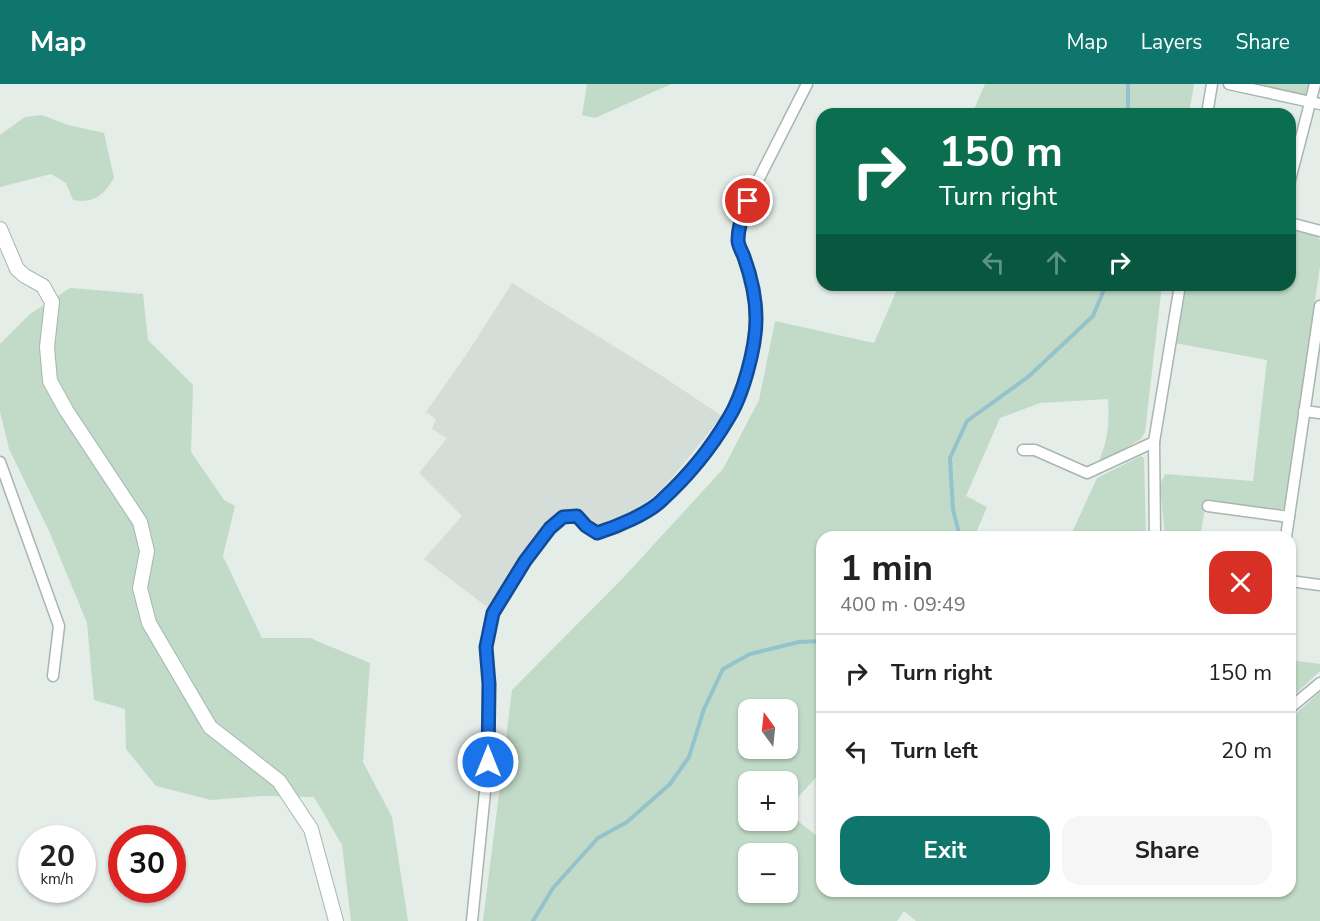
<!DOCTYPE html>
<html lang="en">
<head>
<meta charset="utf-8">
<style>
  :root { --surface:#fff; --page:#f6f6f6; --text:#222; --muted:#767676; --line:#e0e0e0; --accent:#0f766e }
  body { margin:0; font-family:"Nunito Sans",sans-serif; background:var(--page); color:var(--text); height:100vh; display:flex; flex-direction:column; font-size:22px; white-space:nowrap }
  * { box-sizing:border-box; margin:0 }
  p { font-size:20px; color:var(--muted) }
  .icon { flex:none; width:33px; height:33px; fill:none; stroke:currentColor; stroke-width:2; stroke-linecap:round; stroke-linejoin:round }
  .map { position:relative; flex:1; overflow:hidden }
  .panel { position:absolute; left:816px; top:447px; width:480px; height:366px; display:flex; flex-direction:column; background:var(--surface); border-radius:18px; box-shadow:0 2px 4px #0004 }
  .panel>* { flex:none }
  .guide { position:absolute; left:816px; top:24px; width:480px; height:183px; border-radius:18px; box-shadow:0 2px 4px #0004; background:#0b6e4f; color:#fff; overflow:hidden }
  .needle { width:39px; rotate:345deg }
  .tools { position:absolute; left:738px; top:615px; display:grid; gap:12px }
  .tools a { display:grid; place-items:center; width:60px; height:60px; border-radius:12px; background:var(--surface); box-shadow:0 2px 4px #0004; font-size:30px }
  .speed { position:absolute; left:18px; top:741px; display:flex; gap:12px; font-size:30px; font-weight:700; text-align:center }
  .speed>* { display:grid; place-content:center; width:78px; height:78px; border-radius:50%; background:var(--surface); box-shadow:0 2px 4px #0004; line-height:1 }
  .speed small { font-size:15px; font-weight:400 }
  .speed .limit { border:9px solid #d22; background:#fff; color:#111 }
  .pin { position:absolute; display:grid; place-items:center; width:51px; height:51px; color:#fff; margin:-26px; border:3px solid #fff; border-radius:50%; box-shadow:0 2px 6px #0007 }
  .me { position:absolute; width:66px; margin:-33px; rotate:0deg; stroke-linejoin:round; filter:drop-shadow(0 0 4px #0008) }
  .turn { display:flex; align-items:center; gap:21px; height:126px; padding:0 24px; font-size:27px }
  .turn .icon { width:78px; height:78px; stroke-width:2.5 }
  .turn b { display:block; font-size:42px; line-height:51px }
  .lanes { display:flex; align-items:center; height:57px; padding:0 24px; background:#0003; justify-content:center; gap:30px; direction:ltr }
  .lanes .off { opacity:.35 }
  .round { display:grid; place-items:center; flex:none; width:63px; height:63px; border-radius:18px; background:var(--page) }
  .summary { display:flex; align-items:center; justify-content:space-between; height:102px; padding:0 24px }
  h1 { font-size:36px; font-weight:700; line-height:45px }
  .action { display:flex; gap:12px; margin-top:auto; padding:12px 24px }
  .action a { flex:1; height:69px; border-radius:18px; background:var(--accent); color:#fff; font-size:24px; font-weight:700; line-height:69px; text-align:center }
  .action a+a { background:var(--page); color:var(--text) }
  ul { padding:0; list-style:none }
  li { display:flex; align-items:center; gap:18px; height:78px; padding:0 24px; border-top:2px solid var(--line) }
  li div { flex:1 }
  li b { display:block; font-size:22px }
  li em { font-style:normal }
  header { display:flex; align-items:center; gap:36px; box-sizing:border-box; height:84px; padding:0 30px; background:var(--accent); color:#fff }
  header strong { font-size:28px }
  nav { display:flex; gap:33px; margin-inline-start:auto; font-size:21px }
  .map>svg:first-child { display:block }
  .built { fill:#d4ddd8 }
  .green { fill:#c1dbc8; fill-rule:evenodd }
  .lines { fill:none; stroke-linecap:round; stroke-linejoin:round }
  .stream { stroke:#94c3cb; stroke-width:4 }
  .street-casing { stroke:#a8b5b0; stroke-width:13 }
  .secondary-casing { stroke:#a5b7b1; stroke-width:16 }
  .street { stroke:#fff; stroke-width:10 }
  .secondary { stroke:#fff; stroke-width:14 }
  .route-casing { stroke:#114b97; stroke-width:15 }
  .route { stroke:#1a73e8; stroke-width:10 }
</style>
</head>
<body>
<header>
<strong>Map</strong>
<nav><a>Map</a><a>Layers</a><a>Share</a></nav>
</header>
<div class="map">
<svg width="1320" height="837" viewBox="0 0 1320 837">
  <rect width="100%" height="100%" fill="#e5ede9"/>
  <path class="built" d="M512,199L662,292L722,332L663,405L620,438L600,442L574,425L554,434L487,523L424,475L462,432L419,389L447,354L432,345L436,335L426,328L468,268Z"/>
  <g class="green">
    <path d="M587,0H671L595,34L582,31Z"/>
    <path d="M985,0H1194L1189,30H972Z"/>
    <path d="M1253,0H1309L1306,11L1301,13Z"/>
    <path d="M42,31L68,41L104,49L114,94C104,111 94,120 73,116L66,99L51,90L0,103V51L25,33Z"/>
    <path d="M1290,146L1318,152L1320,157V182L1285,424L1277,426L1206,418L1200,453H1165L1160,400L1165,390L1253,397L1267,276L1169,258L1176,201H1290Z"/>
    <path d="M899,201H1162L1145,348L1141,355L1103,377L1100,374C1109,354 1109,336 1108,315L1040,319L1000,334L966,412L987,423L976,449L985,453H822V687L788,724V698H748V736H788V729L822,756V807H1290V635L1320,608V837H916L904,827L897,837H483L512,606L623,494L723,385L759,316L775,237L874,259ZM748,626H788V664H748ZM748,770H788V808H748Z"/>
    <path d="M70,204L143,210L148,256L193,301L191,368L224,416L235,422L223,472L262,554H310L370,579L363,678L392,733L408,837H351L342,761L314,713L262,712L211,716L156,702L126,665L125,625L94,616L87,539L49,447L9,365L0,328V260L30,230Z"/>
    <path d="M1141,372L1144,374L1146,453H1070L1097,394Z"/>
    <path d="M1290,576L1320,580V587L1290,615Z"/>
  </g>
  <g class="lines">
    <g class="stream">
      <path d="M1128,30V0"/>
      <path d="M960,453L953,426L950,374L967,337L1028,293L1093,232L1106,201"/>
      <path d="M533,837L553,804L598,754L627,738L670,700L689,673L704,625L723,585L750,570L799,558L822,557"/>
    </g>
    <g class="street-casing">
      <g id="street">
        <path d="M1229,0L1320,20"/>
        <path d="M1207,30L1212,0"/>
        <path d="M1290,96L1315,0"/>
        <path d="M1290,139L1320,147"/>
        <path d="M1304,327L1320,329"/>
        <path d="M1023,366H1035L1087,389L1154,358"/>
        <path d="M0,378L59,542L53,592"/>
        <path d="M1208,422L1289,433"/>
        <path d="M1155,453L1154,358L1180,201"/>
        <path d="M1286,453L1320,222"/>
        <path d="M1290,497L1320,501"/>
        <path d="M1290,624L1320,599"/>
        <path d="M472,837L488,678L489,600L486,563L493,529L525,477L550,444L563,433L577,432L586,442L597,449L618,443L661,418L703,371L729,334L744,297L754,261L756,236L755,218L744,174L738,159L739,142L748,116L807,0"/>
      </g>
    </g>
    <g class="secondary-casing">
      <path id="secondary" d="M0,145L17,185L25,192L43,202L52,218L47,263L50,297L66,326L140,438L147,467L140,504L149,539L210,643L279,697L311,745L336,837"/>
    </g>
    <use href="#street" class="street"/>
    <use href="#secondary" class="secondary"/>
  </g>
  <g class="lines">
    <g class="route-casing">
      <path id="route" d="M488,678L489,600L486,563L493,529L525,477L550,444L563,433L577,432L586,442L597,449C616,443 648,430 662,416C687,393 711,364 728,335C743,312 756,263 756,235C756,215 751,192 744,173C742,167 738,162 738,156C738,142 743,129 748,117"/>
    </g>
    <use href="#route" class="route"/>
  </g>
</svg>
<div class="tools">
<a><svg class="needle" viewBox="-14 -14 28 28"><path d="M0-13l5 13h-10z" fill="#e53935"/><path d="M0 13l5-13h-10z" fill="#767676"/></svg></a>
<a>+</a>
<a>−</a>
</div>
<div class="speed"><div>20<small>km/h</small></div><div class="limit">30</div></div>
<div class="pin" style="left:748px;top:117px;background:#d93025"><svg class="icon" aria-label="arrive" viewBox="0 0 24 24"><path d="M6 21V4h12l-3 4 3 4H6"/></svg></div>
<svg class="me" style="left:488px;top:678px" viewBox="-20 -20 40 40"><circle r="17" fill="#1a73e8" stroke="#fff" stroke-width="3"/><path d="M0-11L8 9 0 5-8 9z" fill="#fff"/></svg>
<div class="guide">
<div class="turn"><svg class="icon" aria-label="right" viewBox="0 0 24 24"><path d="M7 20v-9h11M14 6l5 5-5 5"/></svg><div><b>150 m</b>Turn right</div></div>
<div class="lanes"><svg class="icon off" aria-label="left" viewBox="0 0 24 24"><path d="M17 20v-9H6M10 6l-5 5 5 5"/></svg><svg class="icon off" aria-label="ahead" viewBox="0 0 24 24"><path d="M12 20V5M6 11l6-6 6 6"/></svg><svg class="icon" aria-label="right" viewBox="0 0 24 24"><path d="M7 20v-9h11M14 6l5 5-5 5"/></svg></div>
</div>
<section class="panel">
<div class="summary"><div><h1>1 min</h1><p>400 m · 09:49</p></div><a class="round" style="background:#d93025;color:#fff"><svg class="icon" aria-label="close" viewBox="0 0 24 24"><path d="M6 6l12 12M18 6L6 18"/></svg></a></div>
<ul>
<li><svg class="icon" aria-label="right" viewBox="0 0 24 24"><path d="M7 20v-9h11M14 6l5 5-5 5"/></svg><div><b>Turn right</b></div><em>150 m</em></li>
<li><svg class="icon" aria-label="left" viewBox="0 0 24 24"><path d="M17 20v-9H6M10 6l-5 5 5 5"/></svg><div><b>Turn left</b></div><em>20 m</em></li>
</ul>
<div class="action"><a>Exit</a><a>Share</a></div>
</section>
</div>
</body>
</html>
